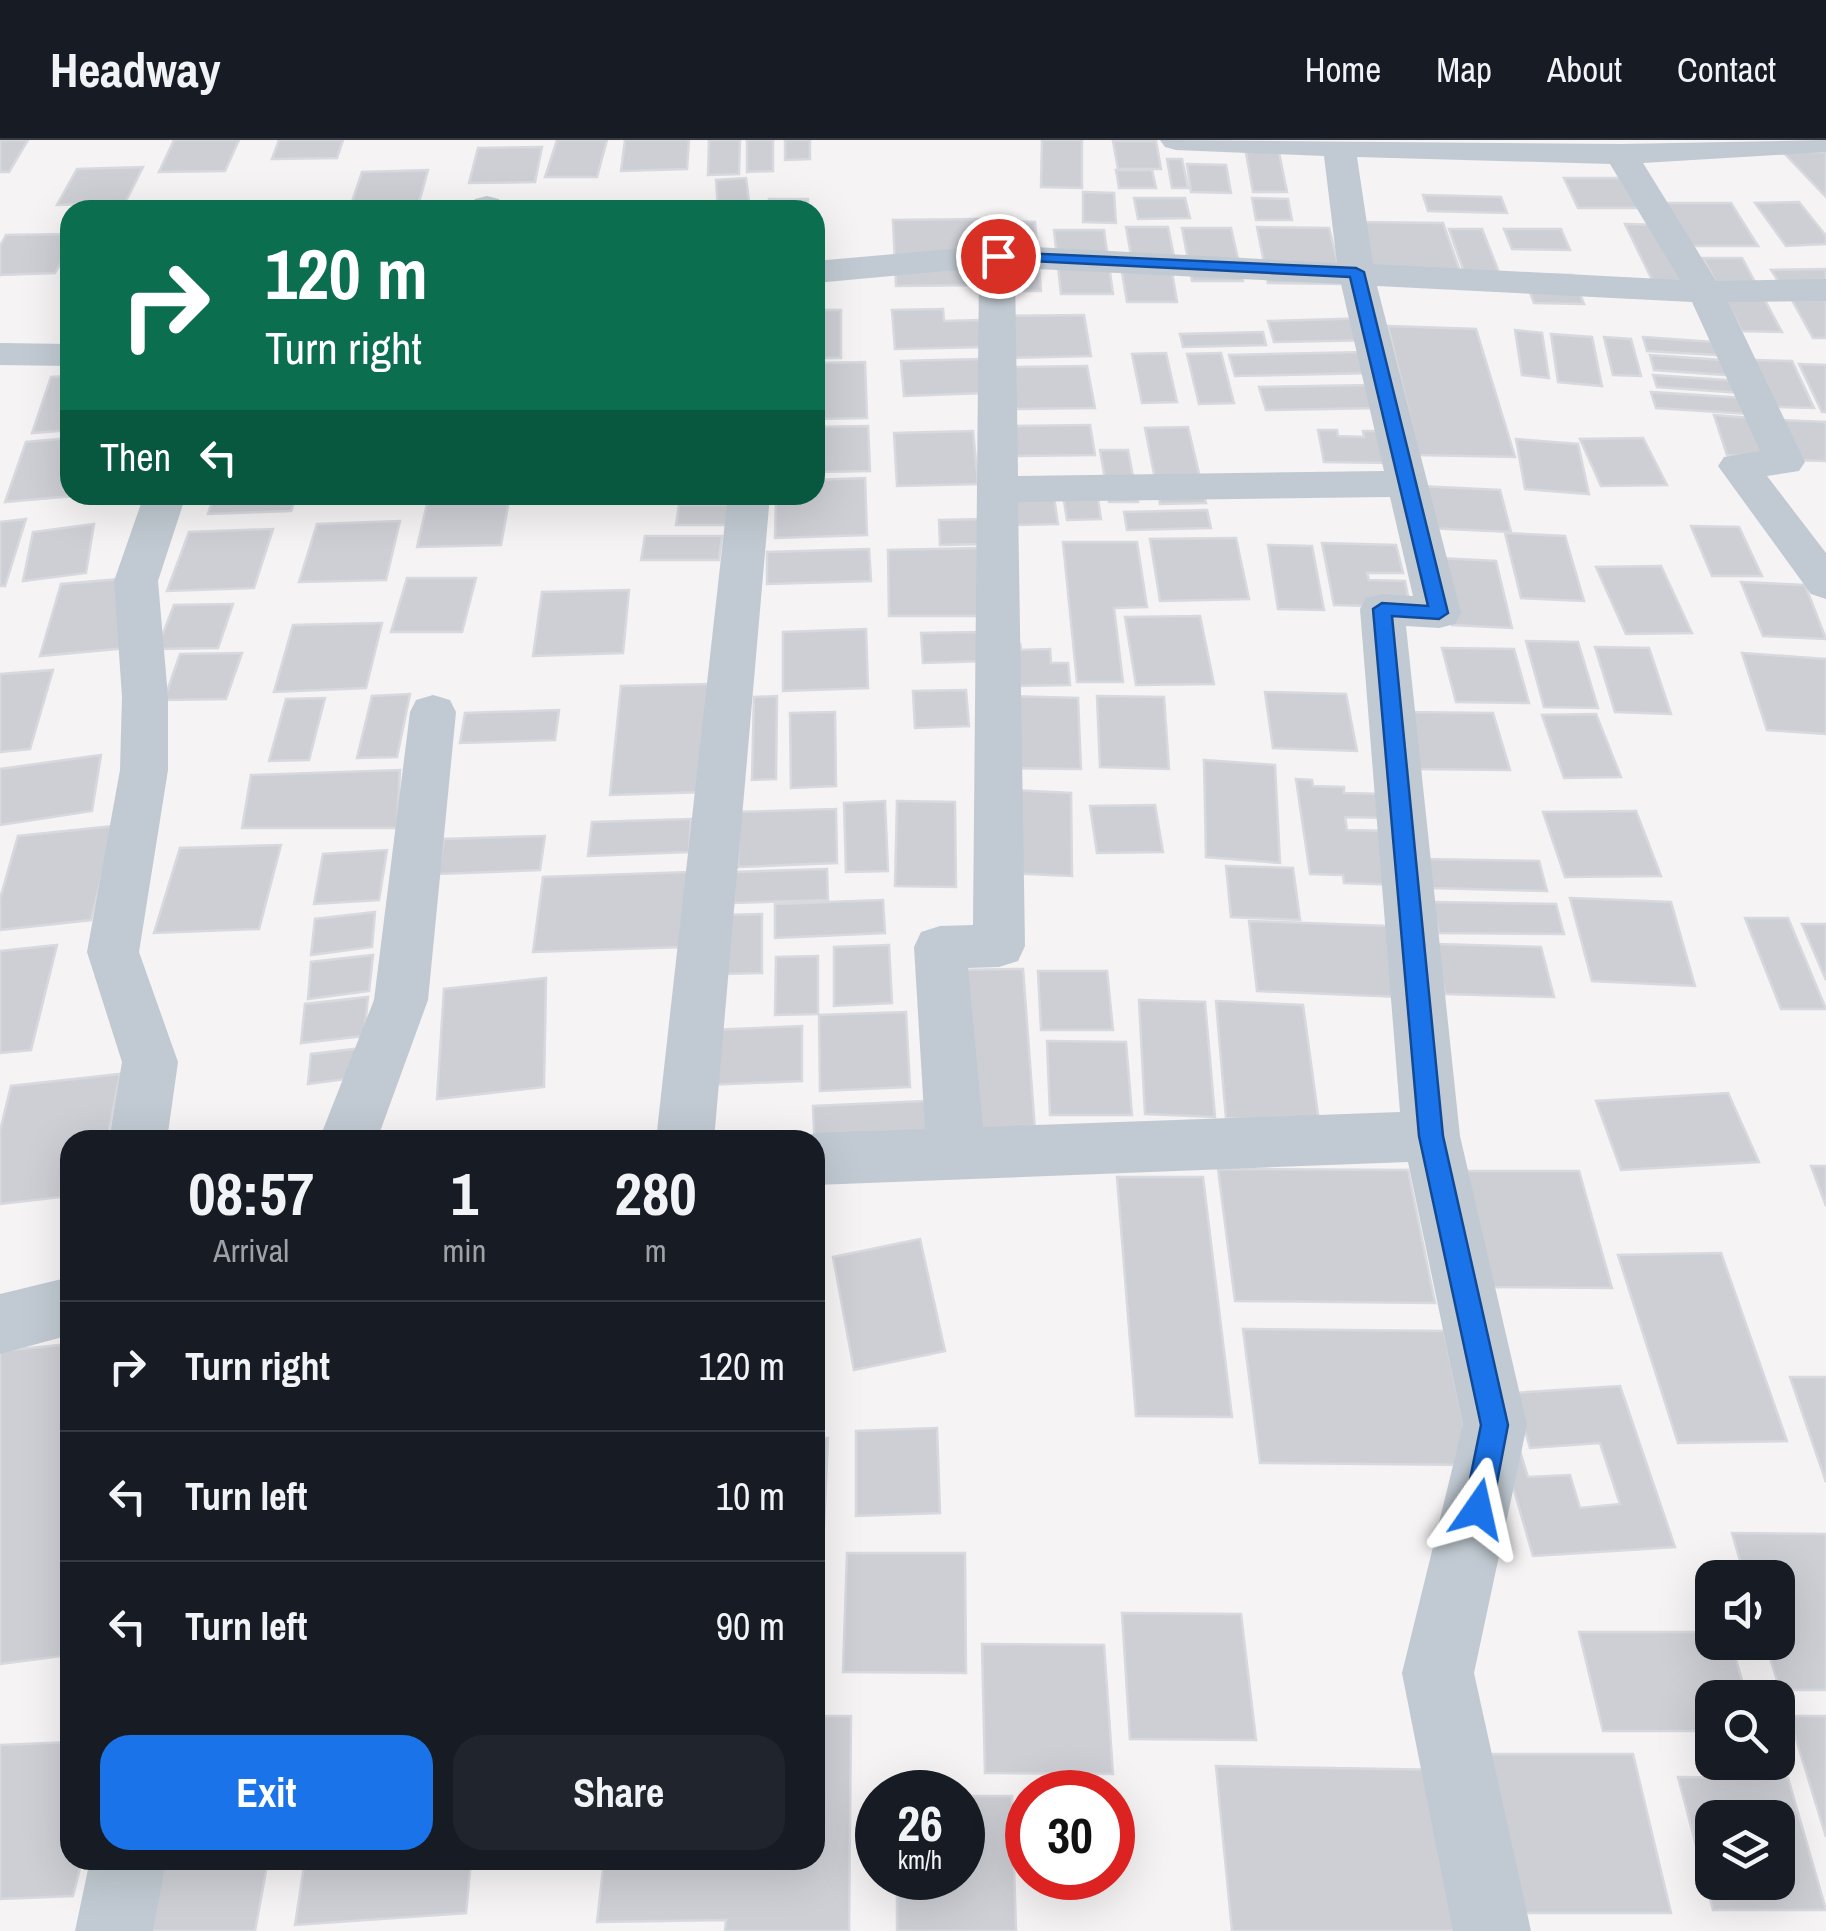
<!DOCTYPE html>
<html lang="en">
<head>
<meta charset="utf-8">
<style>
  :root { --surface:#171b24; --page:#20242c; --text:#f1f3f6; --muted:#9ea1a6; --line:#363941; --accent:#1a73e8 }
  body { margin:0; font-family:"Archivo Narrow",sans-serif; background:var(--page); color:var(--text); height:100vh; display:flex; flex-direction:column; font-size:38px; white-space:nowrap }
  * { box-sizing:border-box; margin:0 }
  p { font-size:32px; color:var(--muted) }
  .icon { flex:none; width:55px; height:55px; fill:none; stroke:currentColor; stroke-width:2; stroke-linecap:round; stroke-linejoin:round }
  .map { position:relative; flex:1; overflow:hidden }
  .side { position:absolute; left:60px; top:990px; width:765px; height:740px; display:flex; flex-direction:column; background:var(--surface); border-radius:30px; box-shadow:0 10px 40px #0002 }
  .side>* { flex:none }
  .top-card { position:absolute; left:60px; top:60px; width:765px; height:305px; border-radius:30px; box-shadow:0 10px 40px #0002; background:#0b6e4f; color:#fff; overflow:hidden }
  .fabs { position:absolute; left:1695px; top:1420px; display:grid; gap:20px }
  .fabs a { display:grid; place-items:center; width:100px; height:100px; border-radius:20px; background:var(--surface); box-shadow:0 10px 40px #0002; font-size:50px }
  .speed { position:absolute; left:855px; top:1630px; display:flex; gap:20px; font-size:50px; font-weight:700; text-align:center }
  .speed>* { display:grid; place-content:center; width:130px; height:130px; border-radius:50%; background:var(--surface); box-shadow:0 10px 40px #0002; line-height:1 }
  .speed small { font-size:25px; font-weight:400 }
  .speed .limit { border:15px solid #d22; background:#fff; color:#111 }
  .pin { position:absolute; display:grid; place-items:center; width:85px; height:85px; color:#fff; margin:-42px; border:5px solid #fff; border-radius:50%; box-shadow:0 2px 10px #0007 }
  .me { position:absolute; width:110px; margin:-55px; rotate:11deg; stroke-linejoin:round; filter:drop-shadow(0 0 8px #0008) }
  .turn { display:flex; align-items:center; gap:35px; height:210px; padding:0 40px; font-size:45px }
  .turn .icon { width:130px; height:130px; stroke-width:2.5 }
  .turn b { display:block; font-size:70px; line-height:85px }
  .then { display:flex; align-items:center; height:95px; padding:0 40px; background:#0003; gap:20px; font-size:38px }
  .eta { display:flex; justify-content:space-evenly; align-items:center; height:170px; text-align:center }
  .eta b { font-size:60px; font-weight:700; line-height:70px }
  .cta { display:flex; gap:20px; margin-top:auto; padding:20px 40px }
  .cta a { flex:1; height:115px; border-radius:30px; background:var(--accent); color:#fff; font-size:40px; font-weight:700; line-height:115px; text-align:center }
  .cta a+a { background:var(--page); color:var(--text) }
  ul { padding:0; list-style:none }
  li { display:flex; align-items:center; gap:30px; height:130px; padding:0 40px; border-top:2px solid var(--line) }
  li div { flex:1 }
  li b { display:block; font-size:38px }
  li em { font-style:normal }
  header { display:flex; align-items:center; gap:60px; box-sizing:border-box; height:140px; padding:0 50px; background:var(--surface); border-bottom:2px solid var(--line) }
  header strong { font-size:48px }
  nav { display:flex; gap:55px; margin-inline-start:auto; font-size:35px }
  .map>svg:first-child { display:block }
  .building { fill:#cdcfd5; stroke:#d7d9de; stroke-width:2.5; fill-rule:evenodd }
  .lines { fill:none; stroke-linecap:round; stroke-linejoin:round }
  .minor { fill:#c1cad2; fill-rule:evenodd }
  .route { fill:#1a73e8; stroke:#114b97; stroke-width:2.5 }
</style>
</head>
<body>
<header>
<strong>Headway</strong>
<nav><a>Home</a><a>Map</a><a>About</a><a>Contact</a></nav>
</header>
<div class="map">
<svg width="1826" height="1791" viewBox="0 0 1826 1791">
  <rect width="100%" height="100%" fill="#f5f3f3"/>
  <g class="building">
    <path d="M0,0H28L9,32H0Z"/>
    <path d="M174,0H239L225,31L159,32Z"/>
    <path d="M279,0H343L337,18L272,19Z"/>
    <path d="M557,0H607L597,37H545Z"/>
    <path d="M625,0H689L687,29L621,31Z"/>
    <path d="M709,0H740L739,34L708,35Z"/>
    <path d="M747,0H773V31L747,32Z"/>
    <path d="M785,0H810V19L785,20Z"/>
    <path d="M1042,0H1082V48L1041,47Z"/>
    <path d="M1113,1H1156L1161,29H1118Z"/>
    <path d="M542,7L535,42L469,43L478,8Z"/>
    <path d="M1245,7L1278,8L1287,52H1253Z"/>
    <path d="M1783,12H1826V57Z"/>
    <path d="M1167,19H1182L1188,48H1172Z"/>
    <path d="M1187,24L1226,25L1231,53L1191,52Z"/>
    <path d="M143,27L125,63L57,65L77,29Z"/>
    <path d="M428,30L418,66L350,68L362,32Z"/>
    <path d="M1116,30H1152L1156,48H1119Z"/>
    <path d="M746,38L750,70H718L716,40Z"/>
    <path d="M1564,38H1626L1642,68H1578Z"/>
    <path d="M1083,52L1114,53L1116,83L1083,82Z"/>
    <path d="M1423,55L1501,57L1507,73L1428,71Z"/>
    <path d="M1134,58H1185L1190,78L1138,79Z"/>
    <path d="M1252,58L1288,59L1292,80H1256Z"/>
    <path d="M769,59H808V70H768Z"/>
    <path d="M1799,62L1826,96V104L1786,106L1755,63Z"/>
    <path d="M1663,63H1731L1758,106H1687Z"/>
    <path d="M980,79L987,145L896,146L893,80Z"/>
    <path d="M996,81L1035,82L1041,151H1000Z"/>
    <path d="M1357,82L1443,83L1465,145L1375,144Z"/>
    <path d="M1625,84L1659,85L1693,152H1658Z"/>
    <path d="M1126,87H1168L1175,121H1132Z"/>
    <path d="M1257,87L1329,88L1343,144L1268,143Z"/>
    <path d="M1182,88H1231L1243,141H1192Z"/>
    <path d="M1449,89H1482L1500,135H1465Z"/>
    <path d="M1504,89H1561L1570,110L1512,109Z"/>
    <path d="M1054,90H1104L1113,154H1061Z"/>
    <path d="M70,94V106L55,133L0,135V106L6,95Z"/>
    <path d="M1703,118H1742L1782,192L1742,191Z"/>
    <path d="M1826,129V149L1784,150L1771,130Z"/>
    <path d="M1122,132H1172L1177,162H1127Z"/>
    <path d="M1523,134L1572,135L1584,164L1534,163Z"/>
    <path d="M1792,160H1826V198H1813Z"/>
    <path d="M943,169L944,181L982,180L985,207L895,209L892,170Z"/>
    <rect x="815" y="170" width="26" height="48"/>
    <path d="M1084,175L1091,216L1010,218L1005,176Z"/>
    <path d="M1373,178L1381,200L1274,202L1268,181Z"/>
    <path d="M1388,186L1476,189L1515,317L1419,315Z"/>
    <path d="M1515,190L1542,193L1549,238L1522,235Z"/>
    <path d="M1263,192L1266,205L1183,207L1180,194Z"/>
    <path d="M1551,194L1592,197L1602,246L1558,242Z"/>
    <path d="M1604,197L1631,199L1641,236L1613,235Z"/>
    <path d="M1643,197L1728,203L1733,216L1647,211Z"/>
    <path d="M1366,212L1374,233L1235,236L1229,215Z"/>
    <path d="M1166,213L1177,262L1142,263L1132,214Z"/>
    <path d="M1221,213L1234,263L1199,264L1187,214Z"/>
    <path d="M1650,215L1736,221L1741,236L1654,230Z"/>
    <path d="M980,219L984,253L904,256L901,221Z"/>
    <path d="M1753,220L1792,221L1814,268L1775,267Z"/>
    <path d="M865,222L867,278L815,279V254H823L822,223Z"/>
    <path d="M1799,224L1826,225V272H1822Z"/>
    <path d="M1087,226L1095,268L1012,269L1007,227Z"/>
    <path d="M1653,235L1740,241L1744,253L1657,247Z"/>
    <path d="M70,236V290L32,293L51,237Z"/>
    <path d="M1372,245L1380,268L1266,270L1259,247Z"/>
    <path d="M1651,252L1744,258L1749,274L1656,268Z"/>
    <path d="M1714,275L1751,278L1765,317L1727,315Z"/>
    <path d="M1776,280L1826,282V321L1794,320Z"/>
    <path d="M1090,285L1095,315L1014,316L1011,286Z"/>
    <path d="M868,286L870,331L815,332V287Z"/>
    <path d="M1188,287L1206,363L1160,364L1145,288Z"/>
    <path d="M1318,290H1337L1338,296L1364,297L1363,291H1384L1392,323L1324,322Z"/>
    <path d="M973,291L978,344L897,346L894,293Z"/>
    <path d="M70,298V355H85L5,362L26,302Z"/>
    <path d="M1643,298L1667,345L1601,346L1580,299Z"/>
    <path d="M1516,299L1578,304L1589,354L1525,349Z"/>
    <path d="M1100,310H1128L1138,362H1109Z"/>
    <path d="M865,338L867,395L775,398L776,355H815V340Z"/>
    <path d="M1095,341L1101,379L1067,380L1061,342Z"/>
    <path d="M1052,344L1058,384L1013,385L1008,345Z"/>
    <path d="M1418,346L1500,350L1511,392L1427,388Z"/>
    <path d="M214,355H297L291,371L208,374Z"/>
    <path d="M429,355H510L501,405L417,407Z"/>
    <path d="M679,365H744L742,385H676Z"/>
    <path d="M1207,370L1211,388L1127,390L1124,372Z"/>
    <path d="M26,379L5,446H0V382Z"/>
    <path d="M985,379L987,404L940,405L939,380Z"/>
    <path d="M400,381L386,440L299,442L317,384Z"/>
    <path d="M94,384L86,433L23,441L33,392Z"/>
    <path d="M1691,386L1739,387L1762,436H1712Z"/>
    <path d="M273,389L254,448L167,451L189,392Z"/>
    <path d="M1505,393L1565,396L1584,461L1521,458Z"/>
    <path d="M645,396H722L719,420H641Z"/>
    <path d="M1236,398L1249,459L1160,461L1150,399Z"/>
    <path d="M1063,402H1137L1147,467L1114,468L1123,542H1077Z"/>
    <path d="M1322,403L1396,405L1403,433H1367L1369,440L1405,441L1410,467L1334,465Z"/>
    <path d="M1268,405L1312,406L1324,470L1278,469Z"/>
    <path d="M978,408L977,476H889L888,410Z"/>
    <path d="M869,409L871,441L767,444V412Z"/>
    <path d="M1438,418L1496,421L1512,488L1452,485Z"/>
    <path d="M1661,426L1692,493L1626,494L1596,427Z"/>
    <path d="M145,437L127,508L40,516L61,444Z"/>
    <path d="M407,438H476L462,492H391Z"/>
    <path d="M1741,442L1805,445L1826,499L1763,496Z"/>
    <path d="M629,450L623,513L533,516L542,452Z"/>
    <path d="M233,464L218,508L157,509L174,465Z"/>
    <path d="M1200,476L1214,544L1136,545L1125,477Z"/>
    <path d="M382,483L366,548L274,552L293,485Z"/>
    <path d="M866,489L868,548L783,551V492Z"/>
    <path d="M983,492L986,521L923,523L921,493Z"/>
    <path d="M1526,501L1578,502L1598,568L1544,567Z"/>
    <path d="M1020,503L1021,510L1050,509L1051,523H1068L1070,545L1009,546Z"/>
    <path d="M1595,507L1649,508L1671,574L1615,572Z"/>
    <path d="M1442,508L1514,509L1529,563L1456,562Z"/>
    <path d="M242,513L226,559L164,560L180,514Z"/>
    <path d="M1742,513L1826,519V594L1767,590Z"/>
    <path d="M53,530L30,609L0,612V534Z"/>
    <path d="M711,544L705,652L610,655L621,546Z"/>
    <path d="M966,550L969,586L915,588L913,551Z"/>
    <path d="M1265,552L1346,554L1357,611L1273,608Z"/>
    <path d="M410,554L397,617L357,618L372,556Z"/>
    <path d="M777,556L776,639L752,640L754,557Z"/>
    <path d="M1006,556L1078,558L1081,629L1006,628Z"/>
    <path d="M1097,556L1164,557L1169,629L1100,627Z"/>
    <path d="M325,558L309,620L269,621L286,559Z"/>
    <path d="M559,570L555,600L460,603L465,573Z"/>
    <path d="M835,572L836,646L791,648L790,573Z"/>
    <path d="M1402,572L1493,573L1510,630L1415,629Z"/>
    <path d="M1596,574L1621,637L1564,638L1542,575Z"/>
    <path d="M101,615L92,671L0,685V629Z"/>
    <path d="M1204,620L1275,625L1280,723L1206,717Z"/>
    <path d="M400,630L397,688H242L251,635Z"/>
    <path d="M1296,639L1312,640L1313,646L1344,647V653L1384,654L1388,678L1345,677L1347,690L1390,691L1401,745L1344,743L1343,735L1310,734Z"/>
    <path d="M1009,650L1071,653L1072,736L1007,733Z"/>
    <path d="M885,661L888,731L846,732L844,663Z"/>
    <path d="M897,661L955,662L956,747L895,746Z"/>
    <path d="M1155,665L1163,712L1097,713L1090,666Z"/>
    <path d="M836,669L837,723L738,727L739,672Z"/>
    <path d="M1636,671L1661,736L1565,737L1543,672Z"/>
    <path d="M691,679L689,712L588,716L592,682Z"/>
    <path d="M114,686L91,780L0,790V759L18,696Z"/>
    <path d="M545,696L540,730L438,734L444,699Z"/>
    <path d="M281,705L259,789L154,793L180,708Z"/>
    <path d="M387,710L379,760L314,764L323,714Z"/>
    <path d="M1423,719L1539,721L1547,751L1430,748Z"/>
    <path d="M1226,726L1293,728L1300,780L1231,777Z"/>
    <path d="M827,729L828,760L734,763L735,732Z"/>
    <path d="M690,732L685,807L533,812L543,737Z"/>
    <path d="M1570,758L1671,762L1695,846L1592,841Z"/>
    <path d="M883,760L885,793L775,798V764Z"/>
    <path d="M1432,762L1556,764L1564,794L1439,793Z"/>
    <path d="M375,772L372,807L311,815L315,779Z"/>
    <path d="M762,774V833L720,834L721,775Z"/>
    <path d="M1745,778H1788L1826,869H1781Z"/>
    <path d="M1249,781L1388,786L1400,857L1257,851Z"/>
    <path d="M1802,784H1826V840Z"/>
    <path d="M1435,804L1541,807L1554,857L1445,854Z"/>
    <path d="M57,805L31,910L0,913V811Z"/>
    <path d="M889,805L892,863L834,866V807Z"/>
    <path d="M373,815L369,851L308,859L311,822Z"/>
    <path d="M818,816V874L775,875L776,817Z"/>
    <path d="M1023,829L1035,991L967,992L960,830Z"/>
    <path d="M1038,831H1107L1113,890H1041Z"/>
    <path d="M546,838L544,947L437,959L444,849Z"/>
    <path d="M368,857L364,896L301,903L305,864Z"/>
    <path d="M1139,860L1205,862L1215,977L1145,974Z"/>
    <path d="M1216,861L1303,865L1319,982L1226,978Z"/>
    <path d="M906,872L910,947L820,951L819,875Z"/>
    <path d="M802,886V941L707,945L709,890Z"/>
    <path d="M1047,901L1126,902L1132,975H1050Z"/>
    <path d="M363,908L361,937L308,944L311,914Z"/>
    <path d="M120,934L107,1000H70V1056L0,1064V991L11,946Z"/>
    <path d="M1728,953L1759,1022L1621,1030L1596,961Z"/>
    <path d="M926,961L929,1006L815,1010L813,966Z"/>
    <path d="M1811,1026H1826V1066Z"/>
    <path d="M1218,1029L1408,1030L1435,1163L1235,1161Z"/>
    <path d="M1456,1031H1579L1612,1148L1483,1147Z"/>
    <path d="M1117,1037H1203L1232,1277L1136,1276Z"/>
    <path d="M920,1099L945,1211L854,1230L833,1117Z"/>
    <path d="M1721,1113L1787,1301L1678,1303L1618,1115Z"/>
    <path d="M1243,1189L1444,1191L1472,1325L1260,1323Z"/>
    <path d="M70,1204V1515L0,1524V1211Z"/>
    <path d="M1790,1237H1826V1342Z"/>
    <path d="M1620,1246L1675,1407L1533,1416L1500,1302L1517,1301L1528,1337L1570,1335L1580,1368L1620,1364L1600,1303L1530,1308L1514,1253Z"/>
    <path d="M937,1288L940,1373L856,1376V1291Z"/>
    <path d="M815,1298H828L823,1408H815Z"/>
    <path d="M1732,1393L1826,1394V1550H1780L1765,1502H1778V1438H1745Z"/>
    <path d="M847,1413H965L966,1533L843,1532Z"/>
    <path d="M1122,1473L1241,1474L1256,1600L1130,1599Z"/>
    <path d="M1579,1492H1712V1502H1731L1747,1558H1712V1591H1603Z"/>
    <path d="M982,1504L1104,1505L1113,1634L985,1633Z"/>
    <path d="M815,1576H851L849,1791H725L726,1780L597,1782L604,1720H815Z"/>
    <path d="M1789,1576H1826V1697Z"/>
    <path d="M70,1602V1720H82L73,1756L0,1759V1605Z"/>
    <path d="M1484,1614H1633L1671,1773H1515Z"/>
    <path d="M1216,1626L1449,1630L1477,1791H1232Z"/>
    <path d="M1678,1637L1788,1638L1826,1770H1713ZM1712,1678H1778V1742H1712Z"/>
    <path d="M962,1656H1012L1016,1791H897V1738H962Z"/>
    <path d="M163,1720H268L255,1791H148Z"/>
    <path d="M305,1720H471L466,1773L295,1785Z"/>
  </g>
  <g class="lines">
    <g class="minor">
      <path d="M1160,0L1621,4L1826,0V12L1643,23L1716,141L1826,139V161L1728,162L1805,322L1799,331L1767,336L1826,413V459L1811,454L1718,326L1724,317L1760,311L1692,162L1377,146L1461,473L1455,484L1439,488L1406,486L1460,996L1527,1285L1474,1533L1531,1791H1453L1402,1533L1463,1285L1408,1022L815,1045V1000H796L815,993L925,989L914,807L921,792L940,786L973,785L979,128L815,143V121L997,105L1337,123L1324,16L1176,10L1165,7ZM1357,17L1610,24L1680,140L1373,124ZM1015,128L1341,144L1384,331L1018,336ZM1390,357L1413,456L1382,454L1366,458L1360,469L1400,972L983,987L968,828L999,827L1018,821L1025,806L1018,362Z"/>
      <path d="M487,56L499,59L503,70H469L475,59Z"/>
      <path d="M0,203L70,204V226L0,225Z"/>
      <path d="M144,355H186L158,441L168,557V630L139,812L178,922L167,1000H109L122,922L87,812L120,630L122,557L114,441Z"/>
      <path d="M728,355H770L714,1000H656Z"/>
      <path d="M433,555L450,560L456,572L428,860L377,1000H319L374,860L410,572L416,560Z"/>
      <path d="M70,1137V1195L0,1214V1154Z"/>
      <path d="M90,1720H166L153,1791H75Z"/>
    </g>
  </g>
  <path class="route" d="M998,112L1356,128L1364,132L1448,473L1439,479L1392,476L1443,996L1508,1285L1492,1369L1488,1379L1478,1383L1468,1379L1464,1369L1481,1285L1419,996L1373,469L1382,463L1428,466L1350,137L992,119V113Z"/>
</svg>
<div class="fabs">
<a><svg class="icon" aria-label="sound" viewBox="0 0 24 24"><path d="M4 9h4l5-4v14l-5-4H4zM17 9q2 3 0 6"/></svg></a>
<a><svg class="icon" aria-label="search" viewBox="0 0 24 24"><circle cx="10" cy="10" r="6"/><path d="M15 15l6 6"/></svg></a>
<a><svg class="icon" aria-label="layers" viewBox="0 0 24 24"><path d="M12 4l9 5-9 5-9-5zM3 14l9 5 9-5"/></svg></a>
</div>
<div class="speed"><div>26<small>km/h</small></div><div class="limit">30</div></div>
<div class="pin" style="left:998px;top:116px;background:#d93025"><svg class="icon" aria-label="arrive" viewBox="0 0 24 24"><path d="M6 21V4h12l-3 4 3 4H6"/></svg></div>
<svg class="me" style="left:1478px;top:1369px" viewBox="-20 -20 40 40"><path d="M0-17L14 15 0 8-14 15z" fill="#1a73e8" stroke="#fff" stroke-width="4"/></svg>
<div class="top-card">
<div class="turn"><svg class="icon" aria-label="right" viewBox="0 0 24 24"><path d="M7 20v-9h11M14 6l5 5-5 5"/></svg><div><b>120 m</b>Turn right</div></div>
<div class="then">Then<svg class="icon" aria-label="left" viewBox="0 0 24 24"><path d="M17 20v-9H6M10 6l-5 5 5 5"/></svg></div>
</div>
<section class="side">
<div class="eta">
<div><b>08:57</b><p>Arrival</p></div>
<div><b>1</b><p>min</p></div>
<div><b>280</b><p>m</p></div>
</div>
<ul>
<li><svg class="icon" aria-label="right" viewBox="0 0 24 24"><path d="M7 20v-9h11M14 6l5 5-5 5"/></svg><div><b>Turn right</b></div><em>120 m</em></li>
<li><svg class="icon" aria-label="left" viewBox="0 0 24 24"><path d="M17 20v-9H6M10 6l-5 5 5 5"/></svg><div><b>Turn left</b></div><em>10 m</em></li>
<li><svg class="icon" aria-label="left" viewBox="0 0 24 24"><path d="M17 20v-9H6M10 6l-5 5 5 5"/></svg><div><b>Turn left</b></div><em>90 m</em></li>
</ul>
<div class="cta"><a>Exit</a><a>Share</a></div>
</section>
</div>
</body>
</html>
